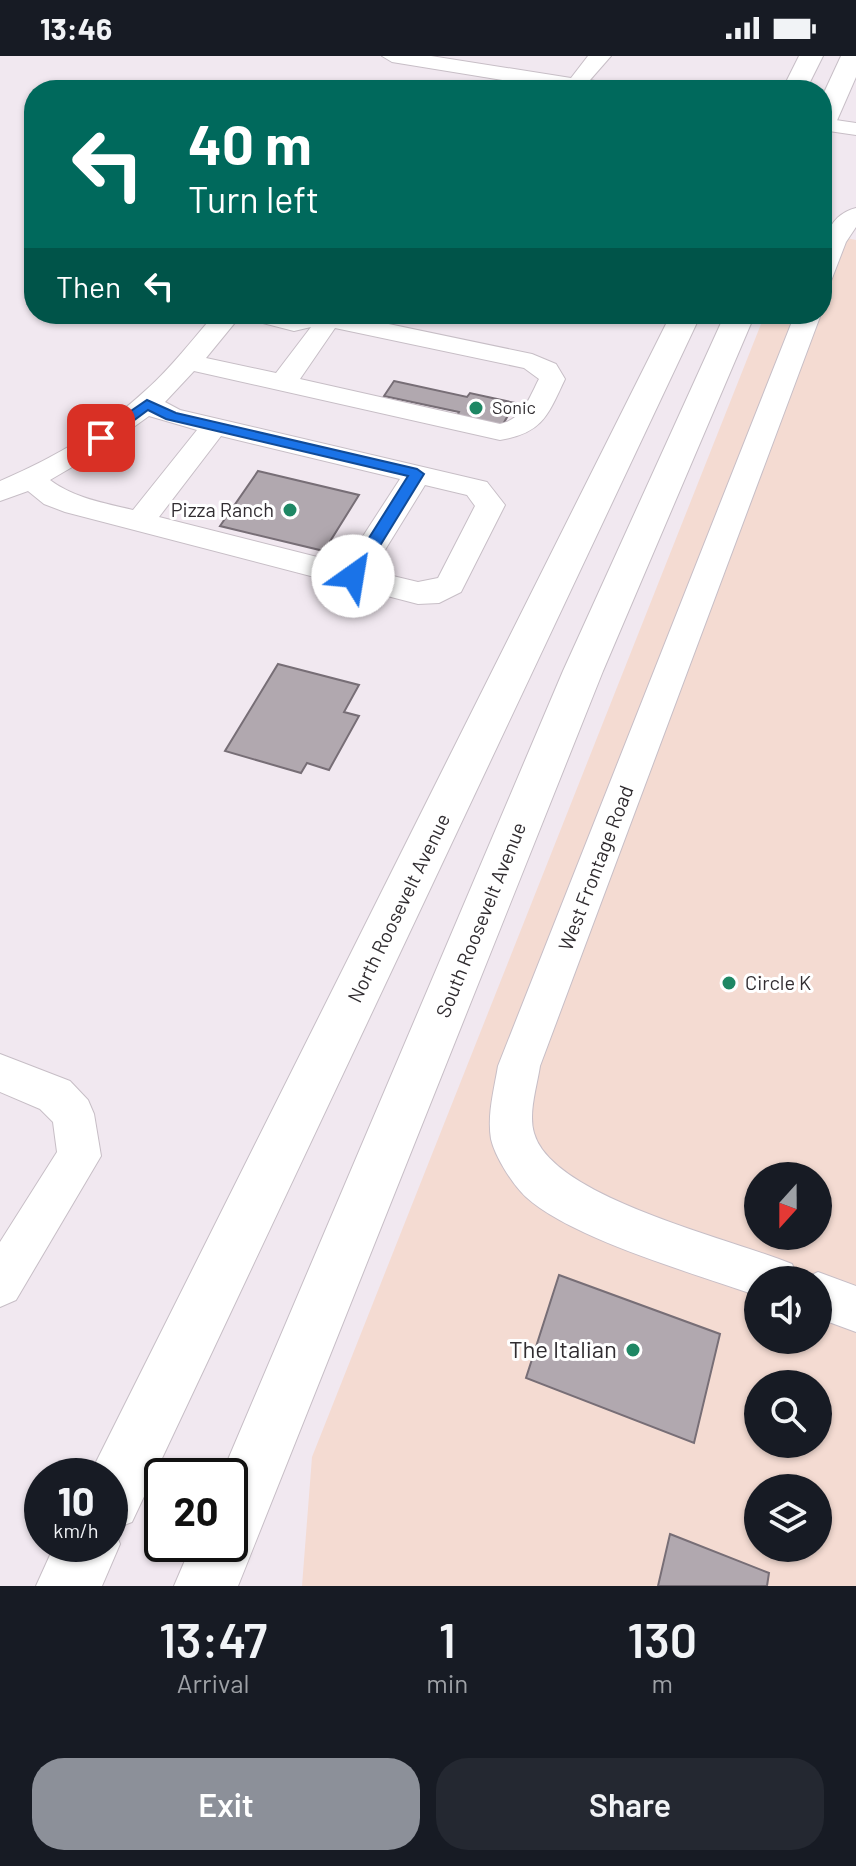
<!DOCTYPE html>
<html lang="en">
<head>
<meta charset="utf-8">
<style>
  :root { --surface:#171b24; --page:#242831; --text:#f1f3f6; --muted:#9ea1a6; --accent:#8c9099 }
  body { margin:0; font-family:Barlow,sans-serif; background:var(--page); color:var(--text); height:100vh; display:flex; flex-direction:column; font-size:30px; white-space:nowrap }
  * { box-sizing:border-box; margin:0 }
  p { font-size:26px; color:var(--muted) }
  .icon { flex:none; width:44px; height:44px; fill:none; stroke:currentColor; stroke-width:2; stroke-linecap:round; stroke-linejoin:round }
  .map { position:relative; height:1530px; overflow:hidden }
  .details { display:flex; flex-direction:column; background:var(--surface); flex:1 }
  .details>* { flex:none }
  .guide { position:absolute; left:24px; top:24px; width:808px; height:244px; border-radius:32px; box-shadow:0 2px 6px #0004; background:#00695c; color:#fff; overflow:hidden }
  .needle { width:52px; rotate:201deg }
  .fabs { position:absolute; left:744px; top:1106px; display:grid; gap:16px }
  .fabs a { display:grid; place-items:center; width:88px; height:88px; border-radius:50%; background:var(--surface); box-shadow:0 2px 6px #0004; font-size:40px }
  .speed { position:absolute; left:24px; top:1402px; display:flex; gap:16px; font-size:40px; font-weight:700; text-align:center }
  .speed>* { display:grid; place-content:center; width:104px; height:104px; border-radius:50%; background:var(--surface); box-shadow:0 2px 6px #0004; line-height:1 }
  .speed small { font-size:20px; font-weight:400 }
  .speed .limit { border:4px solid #111; border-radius:12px; background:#fff; color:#111 }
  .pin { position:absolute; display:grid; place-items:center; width:68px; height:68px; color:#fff; margin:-34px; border-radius:16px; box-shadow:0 4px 12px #0006 }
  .me { position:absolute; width:88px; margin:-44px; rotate:32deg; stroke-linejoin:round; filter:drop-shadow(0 0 6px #0008) }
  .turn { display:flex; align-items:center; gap:28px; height:168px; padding:0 32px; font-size:36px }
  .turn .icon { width:104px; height:104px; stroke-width:2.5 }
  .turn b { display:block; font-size:56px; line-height:68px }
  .then { display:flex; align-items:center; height:76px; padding:0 32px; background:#0003; gap:16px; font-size:30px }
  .eta { display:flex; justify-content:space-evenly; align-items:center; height:136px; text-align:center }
  .eta b { font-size:48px; font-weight:600; line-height:56px }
  .button { display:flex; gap:16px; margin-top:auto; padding:16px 32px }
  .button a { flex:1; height:92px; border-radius:32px; background:var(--accent); color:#fff; font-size:32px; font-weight:600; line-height:92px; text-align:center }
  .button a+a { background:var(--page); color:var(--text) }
  .status { display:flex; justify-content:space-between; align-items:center; height:56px; padding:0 40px; background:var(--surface); direction:ltr }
  .status svg { height:22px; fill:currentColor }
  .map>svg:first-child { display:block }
  .commercial { fill:#f4dbd2; fill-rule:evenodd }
  .building { fill:#b1a8af; stroke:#776e76; stroke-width:2 }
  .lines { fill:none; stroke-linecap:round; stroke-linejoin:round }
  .minor-casing { stroke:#c7bec6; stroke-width:2 }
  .highway-casing { stroke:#c7bec6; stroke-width:2 }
  .minor { fill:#fff; fill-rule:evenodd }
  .highway { fill:#fff; fill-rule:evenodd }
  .route { fill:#1a73e8; stroke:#114b97; stroke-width:2 }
  .poi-dot { fill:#1e8764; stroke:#fff; stroke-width:3 }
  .labels { text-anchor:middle; stroke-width:6; stroke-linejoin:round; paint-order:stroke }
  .far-poi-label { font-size:18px; fill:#312d31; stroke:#fff; text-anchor:start }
  .poi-label { font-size:20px; fill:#312d31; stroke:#fff; text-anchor:end }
  .street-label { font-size:20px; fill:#312d31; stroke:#fff }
  .near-poi-label { font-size:24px; fill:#312d31; stroke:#fff; text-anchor:end }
</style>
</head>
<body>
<div class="status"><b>13:46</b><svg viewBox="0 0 49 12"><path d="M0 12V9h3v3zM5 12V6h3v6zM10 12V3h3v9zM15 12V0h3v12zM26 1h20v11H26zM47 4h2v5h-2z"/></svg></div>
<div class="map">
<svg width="856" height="1530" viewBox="0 0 856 1530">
  <rect width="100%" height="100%" fill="#f1e8f0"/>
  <path class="commercial" d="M822,177L856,184V1530H302L312,1401L765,258H822ZM758,1120H818V1180H758ZM758,1224H818V1284H758ZM758,1328H818V1388H758ZM758,1432H818V1492H758Z"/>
  <g class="building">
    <path d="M394,325L467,341L470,337L515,347L502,370L457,360L459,356L384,340Z"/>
    <path d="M258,415L359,439L324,495L220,470Z"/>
    <path d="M278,608L359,629L344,656L359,660L329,714L307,707L301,717L225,695Z"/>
    <path d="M559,1219L720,1278L694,1387L526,1322Z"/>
    <path d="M670,1478L769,1517L767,1530H658Z"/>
  </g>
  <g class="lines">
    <g class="minor-casing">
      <g id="minor">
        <path d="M382,0H431L571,22L588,0H611L590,24L619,30L622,34H563L392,6Z"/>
        <path d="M822,62L856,67V79L822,74Z"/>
        <path d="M856,152V171L846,186L831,225L822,227C822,198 821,161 856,152Z"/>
        <path d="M215,258H242L206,302L276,317L311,271L294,275L247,263L243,258H341L532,298L556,308L565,323C548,359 543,377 500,384L194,315L165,346L180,354L487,426L505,449L461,536L439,547L418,548L65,456L44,448L28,435L0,445V425C52,403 104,373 146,334C172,311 191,285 215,258ZM335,272L524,312L539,323C529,342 523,363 500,368L300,323ZM149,360L197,374L133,454C104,447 74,442 50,424L103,393ZM221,380L400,423L345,508L159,461ZM425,429L467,439L475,450L438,522L418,526L372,515Z"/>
        <path d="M795,258H821L540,1010C537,1030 528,1057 534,1077C552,1142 732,1183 792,1208L799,1224H758V1240C696,1218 572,1183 526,1141C513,1129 495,1101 491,1083C487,1059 494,1034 498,1010Z"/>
        <path d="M0,998L70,1025L88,1044L94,1058L101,1100L16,1244L0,1251V1186L57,1096L53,1066L40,1053L0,1036Z"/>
        <path d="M818,1216L856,1230V1276L818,1262V1224H801Z"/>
      </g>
    </g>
    <g class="highway-casing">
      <g id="highway">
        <path d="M799,0H823L806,34H782Z"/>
        <path d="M841,0H856V21L835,69L831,74L822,77V41Z"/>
        <path d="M671,258H701L132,1466L114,1473L120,1488L102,1530H36L55,1488H110V1420H89Z"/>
        <path d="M725,258H755L603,615L238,1530H174L192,1488H230V1420H221L563,615Z"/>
      </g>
    </g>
    <use href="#minor" class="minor"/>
    <use href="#highway" class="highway"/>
  </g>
  <path class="route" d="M147,344L176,357L417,413L424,418L359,524L353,526L345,520L408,420L166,363L148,354L106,385H96V379Z"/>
  <g class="poi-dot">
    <circle cx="476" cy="352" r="8"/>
    <circle cx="290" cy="454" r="8"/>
    <circle cx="729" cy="927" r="8"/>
    <circle cx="633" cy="1294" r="8"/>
  </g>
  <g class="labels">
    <g class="far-poi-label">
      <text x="492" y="358">Sonic</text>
    </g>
    <g class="poi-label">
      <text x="274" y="461">Pizza Ranch</text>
      <text x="745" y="934" text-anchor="start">Circle K</text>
    </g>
    <g class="street-label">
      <text transform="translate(596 812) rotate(-69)" y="7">West Frontage Road</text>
      <text transform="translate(399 852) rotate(-64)" y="7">North Roosevelt Avenue</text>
      <text transform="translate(481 864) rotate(-68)" y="7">South Roosevelt Avenue</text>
    </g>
    <g class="near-poi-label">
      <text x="617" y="1302">The Italian</text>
    </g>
  </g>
</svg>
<div class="fabs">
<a><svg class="needle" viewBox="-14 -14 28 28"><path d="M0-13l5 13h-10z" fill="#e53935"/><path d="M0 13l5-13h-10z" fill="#9ea1a6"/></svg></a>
<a><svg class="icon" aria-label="sound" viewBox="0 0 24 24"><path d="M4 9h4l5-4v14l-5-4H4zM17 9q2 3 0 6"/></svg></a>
<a><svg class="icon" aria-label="search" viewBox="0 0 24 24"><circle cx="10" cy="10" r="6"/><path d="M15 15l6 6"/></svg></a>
<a><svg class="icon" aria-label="layers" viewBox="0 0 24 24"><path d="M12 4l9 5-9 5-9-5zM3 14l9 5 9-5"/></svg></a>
</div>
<div class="speed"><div>10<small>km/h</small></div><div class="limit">20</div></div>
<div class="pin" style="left:101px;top:382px;background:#d93025"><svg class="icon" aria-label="arrive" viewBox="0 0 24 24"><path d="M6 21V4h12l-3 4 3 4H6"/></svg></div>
<svg class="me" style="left:353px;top:520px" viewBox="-20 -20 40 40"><circle r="19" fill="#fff"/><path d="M0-13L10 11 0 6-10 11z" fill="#1a73e8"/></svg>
<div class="guide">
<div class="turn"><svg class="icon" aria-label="left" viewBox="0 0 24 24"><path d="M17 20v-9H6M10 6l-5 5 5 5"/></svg><div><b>40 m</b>Turn left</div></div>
<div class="then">Then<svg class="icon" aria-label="left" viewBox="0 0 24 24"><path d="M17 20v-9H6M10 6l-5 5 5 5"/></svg></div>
</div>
</div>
<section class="details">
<div class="eta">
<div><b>13:47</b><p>Arrival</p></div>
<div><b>1</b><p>min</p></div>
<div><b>130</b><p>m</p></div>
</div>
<div class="button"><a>Exit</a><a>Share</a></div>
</section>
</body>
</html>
